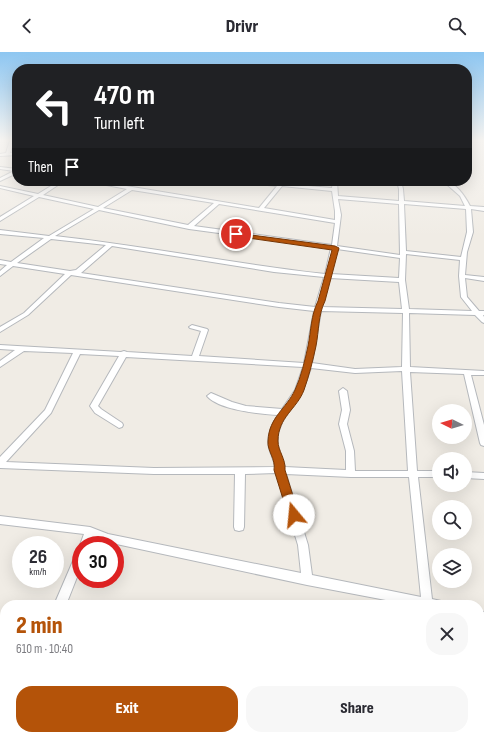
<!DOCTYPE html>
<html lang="en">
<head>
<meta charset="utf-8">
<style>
  :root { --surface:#fff; --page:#f7f7f7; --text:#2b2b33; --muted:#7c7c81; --accent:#b45309 }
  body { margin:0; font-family:"Sofia Sans Condensed",sans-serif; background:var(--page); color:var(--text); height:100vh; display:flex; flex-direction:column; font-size:15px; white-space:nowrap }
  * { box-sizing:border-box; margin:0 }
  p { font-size:13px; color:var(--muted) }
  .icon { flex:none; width:22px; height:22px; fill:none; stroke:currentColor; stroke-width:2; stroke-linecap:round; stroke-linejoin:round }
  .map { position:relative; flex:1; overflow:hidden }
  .side { position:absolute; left:0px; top:548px; width:484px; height:140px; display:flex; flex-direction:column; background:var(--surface); border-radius:16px 16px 0 0; box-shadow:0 4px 16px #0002 }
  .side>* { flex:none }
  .banner { position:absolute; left:12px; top:12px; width:460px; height:122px; border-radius:16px; box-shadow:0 4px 16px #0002; background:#202124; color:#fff; overflow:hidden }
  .needle { width:26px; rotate:275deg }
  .fabs { position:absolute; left:432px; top:352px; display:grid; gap:8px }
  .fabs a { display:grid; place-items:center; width:40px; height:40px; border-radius:50%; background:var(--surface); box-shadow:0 4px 16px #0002; font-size:20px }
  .speed { position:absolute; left:12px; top:484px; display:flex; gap:8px; font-size:20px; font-weight:700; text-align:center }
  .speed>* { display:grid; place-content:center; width:52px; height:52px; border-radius:50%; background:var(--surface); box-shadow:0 4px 16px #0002; line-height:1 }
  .speed small { font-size:10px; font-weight:400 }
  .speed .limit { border:6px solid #d22; background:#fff; color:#111 }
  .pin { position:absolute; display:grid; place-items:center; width:34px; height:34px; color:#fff; margin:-17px; border:2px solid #fff; border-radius:50%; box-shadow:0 1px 4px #0007 }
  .me { position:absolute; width:44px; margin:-22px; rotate:343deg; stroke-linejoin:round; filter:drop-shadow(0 0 3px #0008) }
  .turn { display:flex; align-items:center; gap:14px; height:84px; padding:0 16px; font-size:18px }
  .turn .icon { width:52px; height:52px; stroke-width:2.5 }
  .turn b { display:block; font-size:28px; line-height:34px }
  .then { display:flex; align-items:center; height:38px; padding:0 16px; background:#0003; gap:8px; font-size:15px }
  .round { display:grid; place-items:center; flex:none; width:42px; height:42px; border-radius:16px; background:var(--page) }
  .headline { display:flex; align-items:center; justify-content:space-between; height:68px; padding:0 16px }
  h1 { font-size:24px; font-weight:800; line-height:30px; color:var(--accent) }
  .action { display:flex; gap:8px; margin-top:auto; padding:8px 16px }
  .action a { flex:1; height:46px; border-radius:16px; background:var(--accent); color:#fff; font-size:16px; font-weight:800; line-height:46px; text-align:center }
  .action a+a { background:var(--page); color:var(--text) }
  header { display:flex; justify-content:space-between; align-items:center; height:52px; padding:0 16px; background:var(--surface); font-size:18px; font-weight:800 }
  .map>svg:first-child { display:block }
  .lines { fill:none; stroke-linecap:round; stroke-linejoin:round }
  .minor-casing { stroke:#b5b8bc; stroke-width:2 }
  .minor { fill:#fff; fill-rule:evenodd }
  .route { fill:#b45309; stroke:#753606 }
</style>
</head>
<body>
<header><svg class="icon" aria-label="back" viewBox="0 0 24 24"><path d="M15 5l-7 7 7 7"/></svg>Drivr<svg class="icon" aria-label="search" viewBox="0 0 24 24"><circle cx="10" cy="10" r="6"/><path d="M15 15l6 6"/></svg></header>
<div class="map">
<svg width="484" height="688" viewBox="0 0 484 688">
  <rect width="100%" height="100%" fill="#f0ece5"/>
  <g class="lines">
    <g class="minor-casing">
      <g id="minor">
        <path d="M10,88H14L10,101H17V103L0,104V102L6,101Z"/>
        <path d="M0,115L17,117V121L0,129V126L14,119L0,117Z"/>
        <path d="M59,129H64L43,143L98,155L127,137L86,129H96L259,156L277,134L241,130L239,129L279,131L281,129H285L284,132L332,136L333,129H337L338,144L399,149V137L397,129H401L403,137L404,149L465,154L460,144L443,129C455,129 465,144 470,154L484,155V159L471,157L473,180L467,200L465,223L484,225V229L465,226L467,245L479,259H484V263H483L484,265V271L482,270L475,263L409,261L410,315L484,319V323H471L484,373V394L481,393L480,391L464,322L410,320L417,419H439V425H418L432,547L441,549L443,553H412L307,533L107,490L93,485L90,493H81V495L80,493L84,482L0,472V464L90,475L108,482L301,521L298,493L276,421L245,422L244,475L243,478L239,479L235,478L234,475L235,422H154L0,416V405L45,358L73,301L24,299L0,315V309L15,298L0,297V293L121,300L124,299L127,300L192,304L201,279L190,276L189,275L192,273L207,277L208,278L199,304L304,311L314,259L279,255L71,223L28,263L0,280V275L24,261L65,222L13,214L0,224V219L7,213L0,212V208L11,210L44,186L0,182V178L49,184L94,157L39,145L0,169V165L34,144L0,136V134L38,142ZM282,134L332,139L335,159V168L264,156ZM132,138L214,151L188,173L103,156ZM338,147L399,152L400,203L337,194L341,163ZM219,152L335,171L332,193L194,174ZM404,152L466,157L467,180L461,205L406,199ZM99,158L189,177L331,196L325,222C235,212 145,194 55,184ZM51,187L106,193L76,218L70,219L17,211ZM112,194L274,220L324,225L315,255L279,251L81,221ZM337,197L400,206L399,226L331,222ZM406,202L460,208L459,224L461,245L472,259L409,257L405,228ZM330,226L399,230L402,257L322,255ZM321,259L403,261L402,315L355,317L312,311ZM80,302L119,304L90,354L95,361L119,376L122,375L123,373L122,371L101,357L98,354L126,305L303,315L295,338L282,357L246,354L232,350L211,341L207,344C219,358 260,362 278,363C272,372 266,384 269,396C271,403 274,408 275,415L154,416L6,410L51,361ZM311,316L355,321L402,319L408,419H355L354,399L347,372L350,358L347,339L343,336L339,339L342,358L339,372L346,399V418L285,415L277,393L278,381L283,368L303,338ZM286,422L351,425H409L421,545L312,523L308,493Z"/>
        <path d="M465,420L484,421V427L465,426Z"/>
        <path d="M81,498V515L66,553H54L76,502L77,499Z"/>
        <path d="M479,559L484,560V570L479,569Z"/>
        <rect x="0" y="623" width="5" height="12"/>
        <path d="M260,683H274L273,688H259Z"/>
        <path d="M412,683H447L448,688H415Z"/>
      </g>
    </g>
    <use href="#minor" class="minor"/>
  </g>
  <linearGradient id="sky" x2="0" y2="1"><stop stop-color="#8dc6f1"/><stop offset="0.48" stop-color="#f8f6f3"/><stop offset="1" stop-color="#f8f6f3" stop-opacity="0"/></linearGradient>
  <rect width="484" height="184" fill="url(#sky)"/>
  <path class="route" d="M236,181L335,194L339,196L325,249C318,263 319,279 316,294C313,308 309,324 304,338C297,357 278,365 278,389C278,399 286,407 285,418L299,463L298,466H290L288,463L274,418C276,407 267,399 268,389C269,365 286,357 295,338C301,325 305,308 308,294C311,279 311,263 318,249L332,198L234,184L233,182Z"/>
</svg>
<div class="fabs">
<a><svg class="needle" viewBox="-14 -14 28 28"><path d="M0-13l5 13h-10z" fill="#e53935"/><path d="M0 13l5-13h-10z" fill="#7c7c81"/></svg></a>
<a><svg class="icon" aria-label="sound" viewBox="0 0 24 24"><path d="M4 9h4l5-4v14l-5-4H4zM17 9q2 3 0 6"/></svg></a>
<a><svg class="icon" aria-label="search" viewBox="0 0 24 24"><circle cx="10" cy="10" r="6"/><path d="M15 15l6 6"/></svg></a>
<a><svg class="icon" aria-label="layers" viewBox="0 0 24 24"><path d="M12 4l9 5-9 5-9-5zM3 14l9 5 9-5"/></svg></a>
</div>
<div class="speed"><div>26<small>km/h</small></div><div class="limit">30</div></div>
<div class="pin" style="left:236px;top:182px;background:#d93025"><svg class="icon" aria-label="arrive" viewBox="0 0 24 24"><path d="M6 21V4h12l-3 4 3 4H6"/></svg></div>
<svg class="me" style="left:294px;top:463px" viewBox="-20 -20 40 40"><circle r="19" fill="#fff"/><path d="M0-13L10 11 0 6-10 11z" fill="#b45309"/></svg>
<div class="banner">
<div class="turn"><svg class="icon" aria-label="left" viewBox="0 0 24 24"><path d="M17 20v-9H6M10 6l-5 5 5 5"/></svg><div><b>470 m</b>Turn left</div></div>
<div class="then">Then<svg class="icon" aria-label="arrive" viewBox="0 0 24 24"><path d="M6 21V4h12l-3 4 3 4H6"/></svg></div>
</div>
<section class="side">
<div class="headline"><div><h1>2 min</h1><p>610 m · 10:40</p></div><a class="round"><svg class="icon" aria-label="close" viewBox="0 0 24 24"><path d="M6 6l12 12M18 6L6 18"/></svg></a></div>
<div class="action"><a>Exit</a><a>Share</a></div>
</section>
</div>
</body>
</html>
